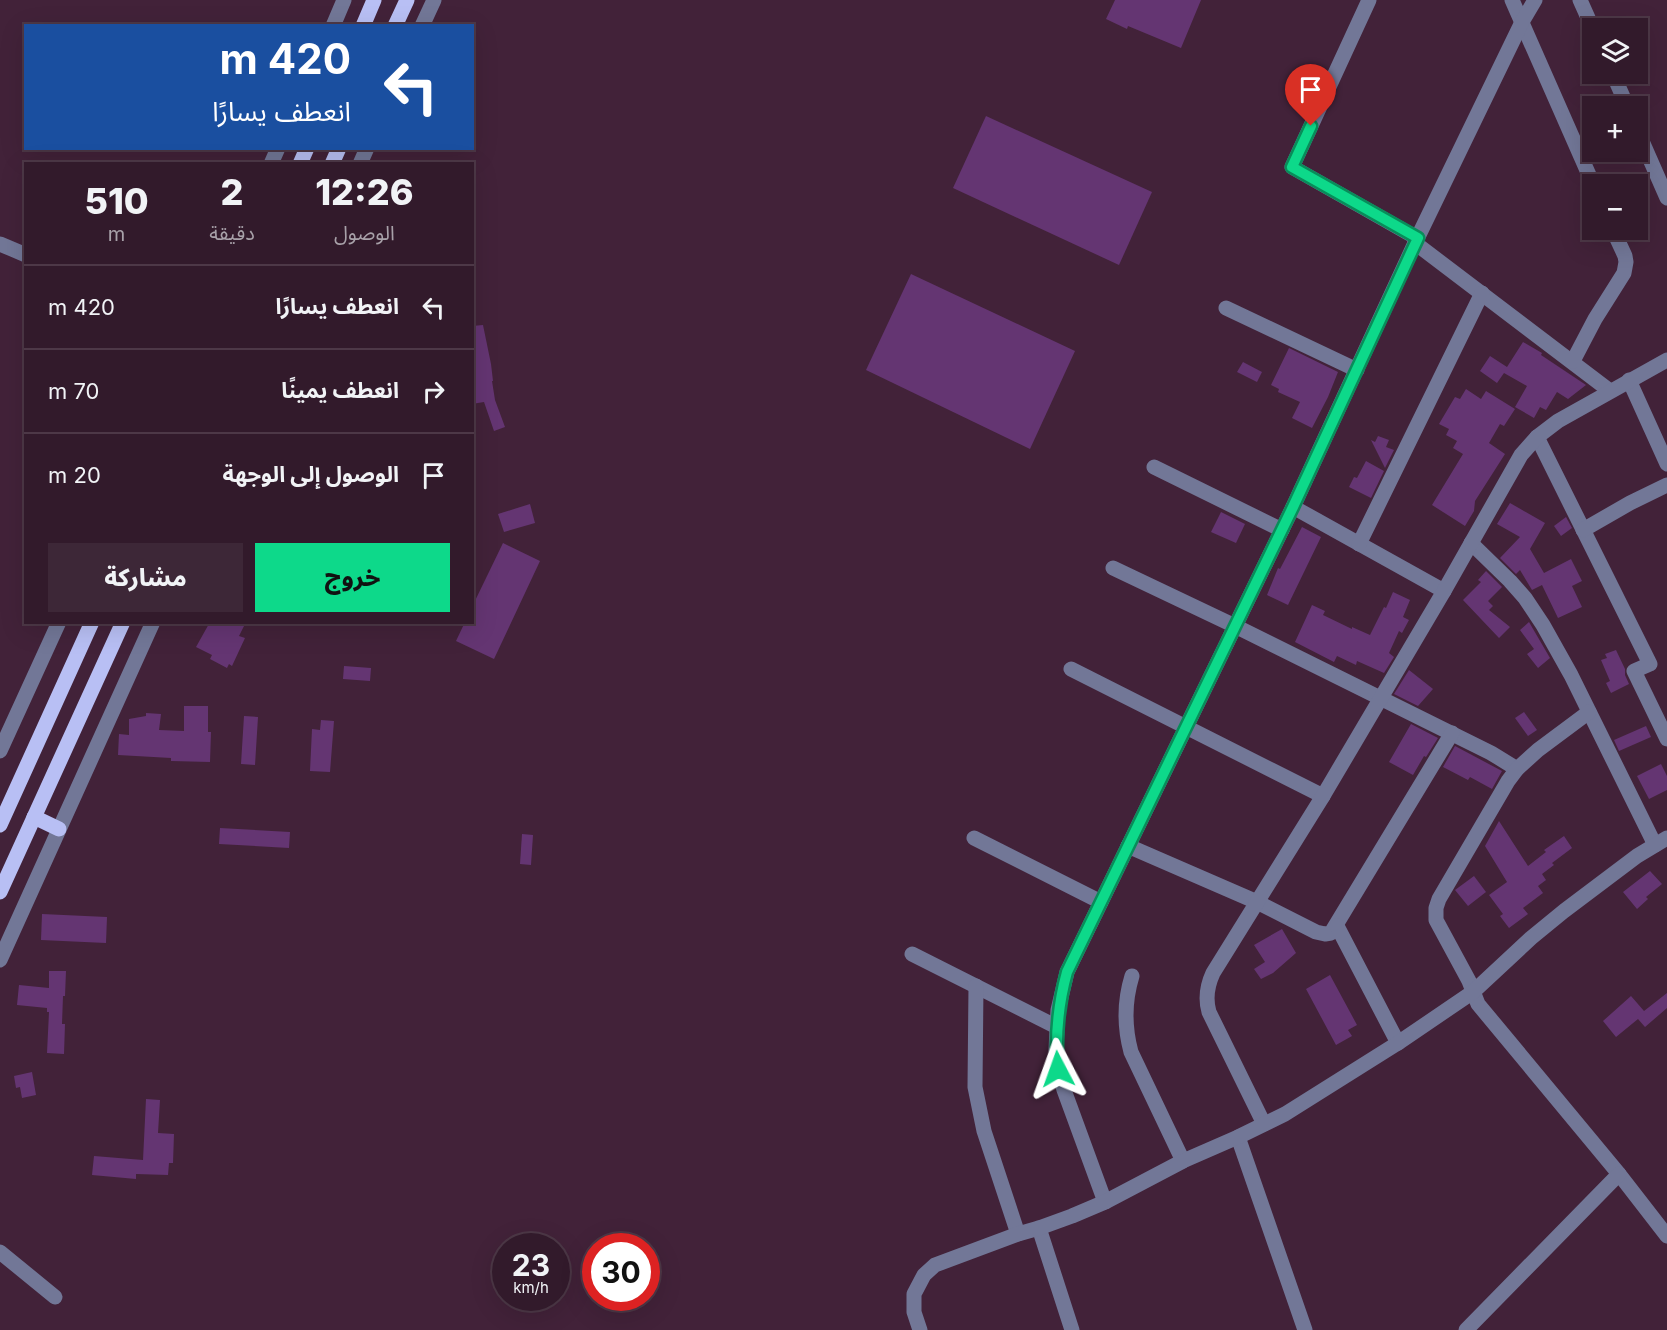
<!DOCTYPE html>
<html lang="ar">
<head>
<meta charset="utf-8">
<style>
  :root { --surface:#321a2b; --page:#3d2737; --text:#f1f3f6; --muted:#a8a1a9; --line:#4d3847; --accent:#0dd98a }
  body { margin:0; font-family:Inter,"Noto Sans Arabic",sans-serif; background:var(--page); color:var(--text); direction:rtl; height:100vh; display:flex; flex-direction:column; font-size:22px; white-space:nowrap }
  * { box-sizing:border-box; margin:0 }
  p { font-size:20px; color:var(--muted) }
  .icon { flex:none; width:33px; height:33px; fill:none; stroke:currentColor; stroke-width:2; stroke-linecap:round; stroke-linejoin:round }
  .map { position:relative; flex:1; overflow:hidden; direction:ltr }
  .panel { position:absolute; left:24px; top:162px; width:450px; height:462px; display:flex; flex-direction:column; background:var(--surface); border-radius:0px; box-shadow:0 6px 24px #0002,0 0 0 2px var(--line); direction:rtl }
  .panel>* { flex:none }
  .banner { position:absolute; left:24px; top:24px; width:450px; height:126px; border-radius:0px; box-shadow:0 6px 24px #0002,0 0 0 2px var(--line); direction:rtl; background:#1a4fa0; color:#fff; overflow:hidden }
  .controls { position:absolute; left:1582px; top:18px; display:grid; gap:12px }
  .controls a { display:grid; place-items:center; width:66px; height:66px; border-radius:0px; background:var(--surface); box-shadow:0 6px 24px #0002,0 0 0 2px var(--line); font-size:30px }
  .speed { position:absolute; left:492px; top:1233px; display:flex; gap:12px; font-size:30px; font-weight:700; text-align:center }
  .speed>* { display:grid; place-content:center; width:78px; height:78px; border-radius:50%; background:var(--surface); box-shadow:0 6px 24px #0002,0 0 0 2px var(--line); line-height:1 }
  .speed small { font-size:15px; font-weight:400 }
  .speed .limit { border:9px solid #d22; background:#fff; color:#111 }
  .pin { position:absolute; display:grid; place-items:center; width:51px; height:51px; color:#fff; margin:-62px -26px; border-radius:50% 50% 50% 0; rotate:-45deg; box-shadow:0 0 6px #0007 }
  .pin .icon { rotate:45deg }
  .me { position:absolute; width:66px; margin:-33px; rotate:356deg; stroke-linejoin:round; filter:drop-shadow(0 0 4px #0008) }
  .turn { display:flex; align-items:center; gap:21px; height:126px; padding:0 24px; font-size:27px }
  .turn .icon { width:78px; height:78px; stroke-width:2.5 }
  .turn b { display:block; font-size:42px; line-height:51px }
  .eta { display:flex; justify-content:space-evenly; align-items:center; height:102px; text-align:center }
  .eta b { font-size:36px; font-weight:800; line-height:42px }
  .primary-button { display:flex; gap:12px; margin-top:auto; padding:12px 24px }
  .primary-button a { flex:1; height:69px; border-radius:0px; background:var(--accent); color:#111; font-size:24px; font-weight:800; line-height:69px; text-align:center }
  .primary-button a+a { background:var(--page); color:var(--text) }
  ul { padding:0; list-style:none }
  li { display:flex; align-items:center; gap:18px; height:84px; padding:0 24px; border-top:2px solid var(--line) }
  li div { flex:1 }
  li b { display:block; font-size:22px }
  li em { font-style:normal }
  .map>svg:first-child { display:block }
  .building { fill:#643572 }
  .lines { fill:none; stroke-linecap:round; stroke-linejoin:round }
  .minor { stroke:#727797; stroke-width:15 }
  .major { stroke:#b8bff4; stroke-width:15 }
  .route-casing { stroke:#088d5a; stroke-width:15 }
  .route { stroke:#0dd98a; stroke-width:10 }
</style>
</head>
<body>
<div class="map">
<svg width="1667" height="1330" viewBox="0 0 1667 1330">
  <rect width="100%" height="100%" fill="#422239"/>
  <g class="building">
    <path d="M1115,0H1201L1181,48L1128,26L1127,29L1106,19Z"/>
    <path d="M986,116L1152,192L1119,265L953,188Z"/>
    <path d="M911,274L1075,351L1030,449L866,370Z"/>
    <path d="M483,325L491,364L493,381H492L495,400L505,427L494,431L484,402L472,404V326Z"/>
    <path d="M1523,342L1542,353L1541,355L1586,385L1568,399L1557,392L1546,410L1540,407L1534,418L1515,407L1527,386L1504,373L1497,383L1480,371L1490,356L1507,367Z"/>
    <path d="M1289,348L1338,372L1328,397L1312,428L1292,418L1300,402L1278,392L1279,389L1271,385Z"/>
    <path d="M1243,362L1262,372L1257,382L1237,372Z"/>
    <path d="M1466,389L1481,399L1486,391L1515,409L1504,426L1500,424L1489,443L1505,454L1475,501L1474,511L1465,526L1432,505L1463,454L1453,448L1457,441L1446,435L1449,429L1439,424L1455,397L1460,399Z"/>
    <path d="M1378,436L1389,440L1386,447L1394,450L1385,468L1371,440L1375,442Z"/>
    <path d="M1366,461L1384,471L1371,498L1349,487L1354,477L1357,478Z"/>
    <path d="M1510,503L1545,523L1530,549L1544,573L1571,559L1582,581L1572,586L1582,607L1558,618L1542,585L1532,590L1520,570L1516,574L1500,558L1520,537L1497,524Z"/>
    <path d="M530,504L535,523L504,532L498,514Z"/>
    <path d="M1221,512L1245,524L1236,543L1211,532Z"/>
    <path d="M1566,517L1572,528L1561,536L1554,526Z"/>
    <path d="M1302,527L1321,537L1288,605L1267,595L1278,568L1280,569Z"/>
    <path d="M503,543L540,561L494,659L456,641L465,622H472V607Z"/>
    <path d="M1486,571L1502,587L1488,601L1493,606L1489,610L1510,627L1499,638L1463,600L1481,582L1478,580Z"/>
    <path d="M1393,592L1410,600L1403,617L1409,620L1402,633L1399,631L1389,653L1394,657L1384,673L1357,661L1356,665L1337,656L1334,662L1295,642L1312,605L1325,611L1323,615L1352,629V627L1370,635L1384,607L1386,608Z"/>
    <path d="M210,622H246L239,636L245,638L232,666L229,664L227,668L210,659L212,655L196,647Z"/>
    <path d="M1529,622L1550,658L1538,668L1527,654L1534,649L1520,630Z"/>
    <path d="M1616,650L1625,669V675L1629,684L1611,693L1606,683L1610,681L1601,660L1607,658L1605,654Z"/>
    <path d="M344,666L371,668L370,681L343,679Z"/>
    <path d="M1409,670L1433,689L1418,706L1394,694Z"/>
    <path d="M184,706H208V732H211L210,762L171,761V758L118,755L119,734L129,735V719L146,716V713L161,714L159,730L184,731Z"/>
    <path d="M1524,712L1537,730L1528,736L1515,718Z"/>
    <path d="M244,716L258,717L255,765L241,764Z"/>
    <path d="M321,720L334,721L330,772L310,771L312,729L320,730Z"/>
    <path d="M1411,724L1438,738L1426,757L1424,756L1413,775L1389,762Z"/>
    <path d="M1646,726L1651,737L1619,751L1614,740Z"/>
    <path d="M1455,746L1502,771L1492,789L1470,777L1468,780L1443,767Z"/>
    <path d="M1661,764L1667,776V790L1649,799L1637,776Z"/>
    <path d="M1499,821L1528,866L1546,852L1544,850L1564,836L1572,848L1552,863L1554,865L1542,874L1546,880L1538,886L1543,893L1523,908L1528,914L1509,928L1500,916L1503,914L1489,895L1507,882L1485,846Z"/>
    <path d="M220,828L290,832L289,848L219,844Z"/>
    <path d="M522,834L533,835L531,865L520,864Z"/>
    <path d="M1650,871L1662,884L1646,897L1648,899L1637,909L1623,892Z"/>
    <path d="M1474,876L1486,892L1468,906L1455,890Z"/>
    <path d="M42,914L107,917L106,943L41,940Z"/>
    <path d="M1282,929L1296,953L1273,973L1261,979L1254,969L1265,962L1254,945Z"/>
    <path d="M49,971H66L65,996H63L62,1024H65L64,1054L47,1053L49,1012H47V1008L17,1005L19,985L49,988Z"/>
    <path d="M1330,975L1357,1025L1348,1030L1352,1036L1336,1045L1306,989Z"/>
    <path d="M1667,993V1008L1645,1027L1638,1019L1616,1037L1603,1021L1631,996L1644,1011Z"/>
    <path d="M32,1072L36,1095L22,1098L20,1087L16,1088L14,1076Z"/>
    <path d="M146,1099L160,1100L158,1133L174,1134L173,1163H169L168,1175L136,1174V1179L92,1175L94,1156L143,1160Z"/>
  </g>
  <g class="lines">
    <g class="minor">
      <path d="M1369,0L1292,167L1417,238"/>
      <path d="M1512,0L1593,184"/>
      <path d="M1580,0L1593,29"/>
      <path d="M333,26L344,0"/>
      <path d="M422,26L434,0"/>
      <path d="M1613,74L1627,106"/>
      <path d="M1638,132L1667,198"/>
      <path d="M271,164L278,148"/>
      <path d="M360,164L367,148"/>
      <path d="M1415,243L1610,391"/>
      <path d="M0,244L26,255"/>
      <path d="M1226,308L1357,370"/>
      <path d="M1573,361L1595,319L1624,273L1626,262L1625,256L1613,230"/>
      <path d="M1629,380L1667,464"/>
      <path d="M1537,437L1650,664L1634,671L1667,739"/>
      <path d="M1154,467L1282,530"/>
      <path d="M1293,507L1444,591"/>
      <path d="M1583,530L1630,503L1667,485"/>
      <path d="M1471,543L1510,581L1525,598L1543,625L1571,675L1655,845"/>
      <path d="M1359,544L1482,293"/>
      <path d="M1113,568L1235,626L1491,753L1517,769"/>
      <path d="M1071,669L1323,796"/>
      <path d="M1589,712L1538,750L1517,769L1508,781L1439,899L1436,908V920L1469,981L1478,1004L1619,1174L1667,1236"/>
      <path d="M0,751L59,622"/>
      <path d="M974,838L1101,902"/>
      <path d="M1128,846L1257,902L1316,932L1325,934L1331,933L1452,733"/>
      <path d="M1337,926L1398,1043"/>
      <path d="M912,954L1057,1027"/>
      <path d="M0,960L153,622"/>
      <path d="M1132,976C1124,1002 1124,1026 1131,1052L1183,1161"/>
      <path d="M976,986L975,1087L984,1131L1018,1234"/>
      <path d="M1264,1124L1209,1012C1205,998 1207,986 1213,973L1323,796L1444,591L1521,455L1537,437L1558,421L1667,360"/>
      <path d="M1238,1137L1305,1330"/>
      <path d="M1105,1202L1064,1090L1058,1069L1056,1049L1058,1010L1067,972L1293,507L1415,243L1522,22L1535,0"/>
      <path d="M1039,1228L1072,1330"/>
      <path d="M0,1252L55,1297"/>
      <path d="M920,1330L914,1312V1294L924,1275L935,1265L1018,1234L1039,1228L1072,1216L1105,1202L1183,1161L1238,1137L1285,1114L1398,1043L1473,992L1531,938L1564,911L1637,856L1667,838"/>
      <path d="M1466,1330L1619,1174"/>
    </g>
    <g class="major">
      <path d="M363,26L374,0"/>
      <path d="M395,26L407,0"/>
      <path d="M300,164L307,148"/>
      <path d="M332,164L339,148"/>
      <path d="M34,817L59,829"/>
      <path d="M0,825L92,622"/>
      <path d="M0,892L123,622"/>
    </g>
  </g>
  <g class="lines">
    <g class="route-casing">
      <path id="route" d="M1058,1069C1055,1035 1058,1005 1067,972L1293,507L1418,238L1292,167L1311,126"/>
    </g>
    <use href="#route" class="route"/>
  </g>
</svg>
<div class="controls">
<a><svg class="icon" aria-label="layers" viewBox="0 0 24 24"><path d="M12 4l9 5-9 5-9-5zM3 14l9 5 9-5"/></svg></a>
<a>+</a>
<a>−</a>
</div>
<div class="speed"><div>23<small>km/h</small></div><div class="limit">30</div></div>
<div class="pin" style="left:1311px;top:126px;background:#d93025"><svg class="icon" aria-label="arrive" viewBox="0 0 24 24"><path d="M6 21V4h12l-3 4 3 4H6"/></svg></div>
<svg class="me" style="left:1058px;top:1069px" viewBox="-20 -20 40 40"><path d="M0-17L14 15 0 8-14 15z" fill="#0dd98a" stroke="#fff" stroke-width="4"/></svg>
<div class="banner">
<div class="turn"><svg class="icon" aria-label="left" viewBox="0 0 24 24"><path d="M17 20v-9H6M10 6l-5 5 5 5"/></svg><div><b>420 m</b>انعطف يسارًا</div></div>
</div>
<section class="panel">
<div class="eta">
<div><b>12:26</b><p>الوصول</p></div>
<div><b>2</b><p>دقيقة</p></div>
<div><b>510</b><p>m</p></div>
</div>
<ul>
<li><svg class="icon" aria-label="left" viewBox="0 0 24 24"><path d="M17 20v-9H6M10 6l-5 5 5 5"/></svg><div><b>انعطف يسارًا</b></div><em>420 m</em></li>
<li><svg class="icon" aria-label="right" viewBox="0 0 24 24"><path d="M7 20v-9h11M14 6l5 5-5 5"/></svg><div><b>انعطف يمينًا</b></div><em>70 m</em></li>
<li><svg class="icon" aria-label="arrive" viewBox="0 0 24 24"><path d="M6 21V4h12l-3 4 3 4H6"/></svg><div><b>الوصول إلى الوجهة</b></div><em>20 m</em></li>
</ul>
<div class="primary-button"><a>خروج</a><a>مشاركة</a></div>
</section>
</div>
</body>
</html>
